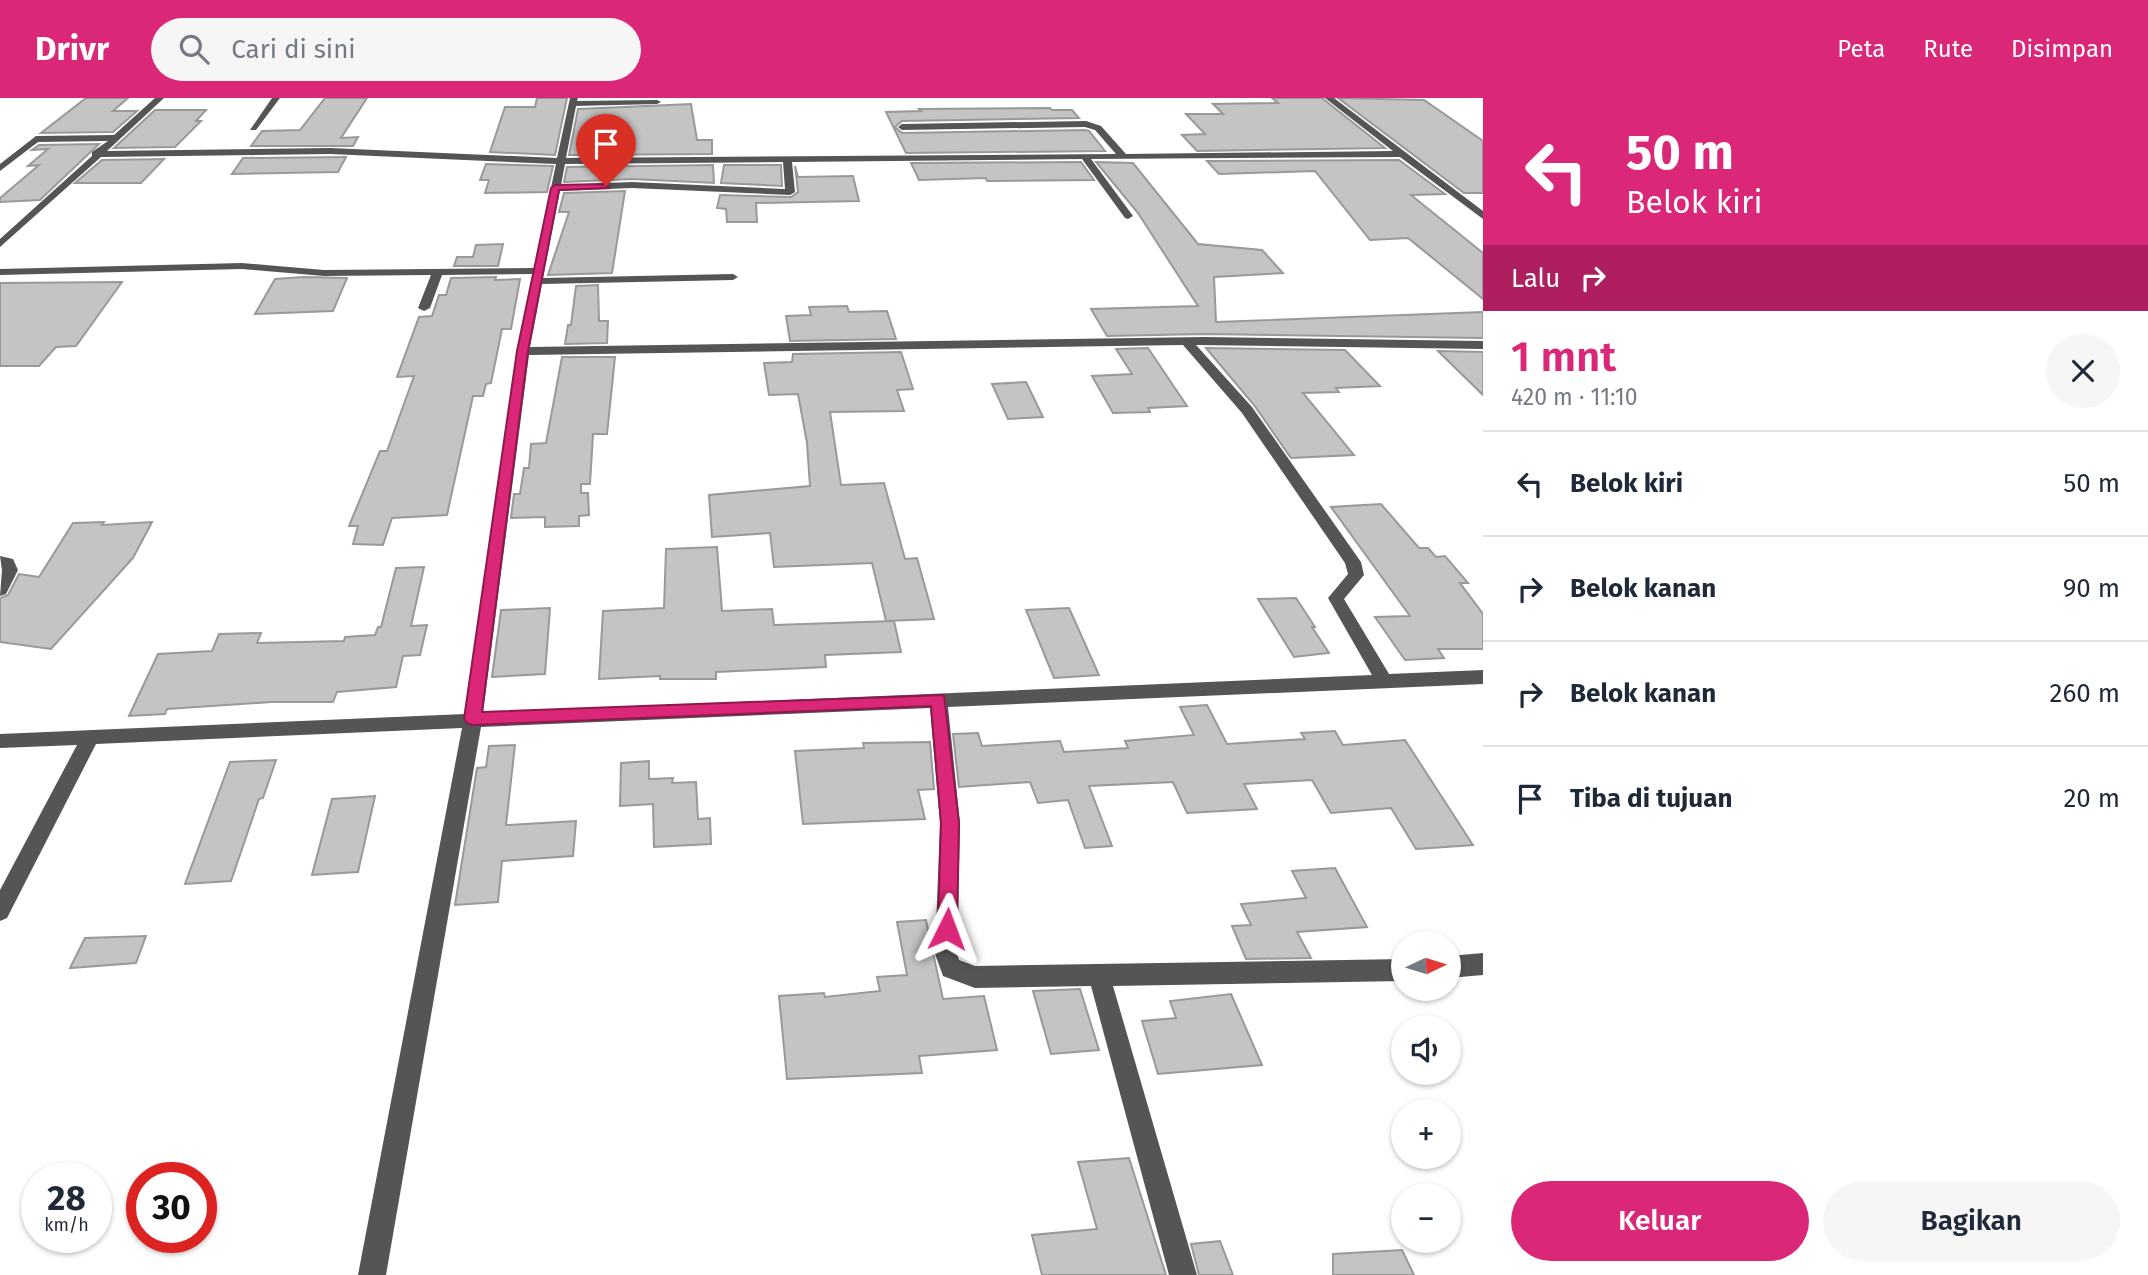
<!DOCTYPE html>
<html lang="id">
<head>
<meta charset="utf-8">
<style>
  :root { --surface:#fff; --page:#f6f6f7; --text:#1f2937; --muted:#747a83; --line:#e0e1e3; --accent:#db2777 }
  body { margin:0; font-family:"Fira Sans",sans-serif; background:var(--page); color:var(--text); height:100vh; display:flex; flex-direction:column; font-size:26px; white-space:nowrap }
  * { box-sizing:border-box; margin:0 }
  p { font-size:23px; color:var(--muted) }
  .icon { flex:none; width:38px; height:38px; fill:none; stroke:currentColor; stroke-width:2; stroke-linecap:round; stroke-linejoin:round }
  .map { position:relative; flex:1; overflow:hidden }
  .side { display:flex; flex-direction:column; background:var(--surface); width:665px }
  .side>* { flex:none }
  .hud { background:#db2777; color:#fff; overflow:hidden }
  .needle { width:46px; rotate:86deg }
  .tools { position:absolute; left:1391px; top:833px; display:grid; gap:14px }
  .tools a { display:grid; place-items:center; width:70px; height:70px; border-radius:50%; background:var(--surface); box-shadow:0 2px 5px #0004; font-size:35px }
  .speed { position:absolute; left:21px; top:1064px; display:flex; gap:14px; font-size:35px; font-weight:700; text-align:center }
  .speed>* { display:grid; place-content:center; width:91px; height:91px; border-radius:50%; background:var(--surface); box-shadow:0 2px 5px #0004; line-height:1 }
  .speed small { font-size:18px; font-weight:400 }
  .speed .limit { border:10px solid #d22; background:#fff; color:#111 }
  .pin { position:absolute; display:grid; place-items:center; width:60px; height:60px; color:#fff; margin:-72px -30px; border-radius:50% 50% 50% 0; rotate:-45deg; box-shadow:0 0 7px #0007 }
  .pin .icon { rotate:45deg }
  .me { position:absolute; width:77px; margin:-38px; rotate:3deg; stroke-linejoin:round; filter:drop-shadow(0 0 5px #0008) }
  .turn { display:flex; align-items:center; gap:24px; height:147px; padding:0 28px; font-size:32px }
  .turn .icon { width:91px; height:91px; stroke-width:2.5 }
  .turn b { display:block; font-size:49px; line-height:60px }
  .then { display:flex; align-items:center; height:66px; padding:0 28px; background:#0003; gap:14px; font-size:26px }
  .round { display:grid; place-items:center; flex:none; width:74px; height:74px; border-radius:37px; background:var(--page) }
  .headline { display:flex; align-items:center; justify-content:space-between; height:119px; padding:0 28px }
  h1 { font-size:42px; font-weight:600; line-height:52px; color:var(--accent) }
  .cta { display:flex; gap:14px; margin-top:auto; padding:14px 28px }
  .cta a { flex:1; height:80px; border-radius:42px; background:var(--accent); color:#fff; font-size:28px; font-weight:600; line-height:80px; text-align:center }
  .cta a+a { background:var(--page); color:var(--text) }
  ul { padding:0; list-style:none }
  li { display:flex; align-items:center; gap:21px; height:105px; padding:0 28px; border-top:2px solid var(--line) }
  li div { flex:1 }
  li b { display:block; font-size:26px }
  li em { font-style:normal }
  header { display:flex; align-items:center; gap:42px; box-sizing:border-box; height:98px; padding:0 35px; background:var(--accent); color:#fff }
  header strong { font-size:33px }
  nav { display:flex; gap:38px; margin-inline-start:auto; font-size:24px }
  .search { width:490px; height:63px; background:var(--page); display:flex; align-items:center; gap:18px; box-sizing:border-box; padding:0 24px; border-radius:38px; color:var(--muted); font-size:26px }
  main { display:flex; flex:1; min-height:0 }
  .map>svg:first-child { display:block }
  .building { fill:#c4c4c4; stroke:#999; stroke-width:2 }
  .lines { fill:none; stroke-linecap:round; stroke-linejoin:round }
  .minor { fill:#555; fill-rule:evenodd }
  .route { fill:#db2777; stroke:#8e194d; stroke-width:2 }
</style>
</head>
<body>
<header>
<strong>Drivr</strong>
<div class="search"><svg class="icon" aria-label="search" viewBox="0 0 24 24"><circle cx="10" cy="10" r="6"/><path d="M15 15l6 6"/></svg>Cari di sini</div>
<nav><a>Peta</a><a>Rute</a><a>Disimpan</a></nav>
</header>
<main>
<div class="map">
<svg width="1483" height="1177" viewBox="0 0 1483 1177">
  <rect width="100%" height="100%" fill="#fff"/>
  <g class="building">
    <path d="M86,0H128L113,13H137L113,34L41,35Z"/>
    <path d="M325,0H367L341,40L358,39L353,48H251L262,33L300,32Z"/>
    <path d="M537,0H567L555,57L490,54L505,9H535Z"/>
    <path d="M1272,0H1322L1385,50L1197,53L1182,37L1205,36L1186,16H1223L1213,6L1278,5Z"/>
    <path d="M1338,0L1424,2L1483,43V95H1464Z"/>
    <path d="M691,6L697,42H712V56L569,57L578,11Z"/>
    <path d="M1050,10L1052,12H1072L1079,20L902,23L895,29L902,35L1085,32L1089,33L1105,53L906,55L886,14L921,13L919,11Z"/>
    <path d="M155,12H206L196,23H201L175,49L114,50Z"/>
    <path d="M99,46L40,102L0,104V100L39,67L28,68L48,51L32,52L39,47Z"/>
    <path d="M346,59L338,74L232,76L243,60Z"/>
    <path d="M164,61L141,85H75L102,62Z"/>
    <path d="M1399,62L1445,96L1411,97L1483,155V201L1408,140L1370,142L1315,73L1219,76L1207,63Z"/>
    <path d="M1081,64L1094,82L987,83L986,80L919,82L911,65Z"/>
    <path d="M1096,64L1133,65L1198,146L1262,152L1283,175L1214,179L1216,224L1483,214V240L1205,236L1107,238L1091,211L1198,208L1138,115Z"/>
    <path d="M486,66L553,68L547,94L485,95L489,82H480Z"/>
    <path d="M713,67L714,85L632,81L564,84L567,69Z"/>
    <path d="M724,67H781L782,88L721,85Z"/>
    <path d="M795,68L798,79L853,78L859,103L756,105L757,124H727L726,111L717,110L720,97L791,99L798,94Z"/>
    <path d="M625,93L612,175L548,177L569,114H559L564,95Z"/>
    <path d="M503,146L498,168H454L457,159H473L476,147Z"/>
    <path d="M304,179L347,180L333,213L255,216L275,181Z"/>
    <path d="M496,179L495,182L520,181L511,231H502L491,285L486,286L483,298H473L447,417L392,420L383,447L353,446L358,428H349L380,353H387L414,278L397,279L419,219L432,218L439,197H446L451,180Z"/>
    <path d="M122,184L76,248L56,249L39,268H0V185Z"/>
    <path d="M598,187L599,223H608L607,245L565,246L568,227H571L576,188Z"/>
    <path d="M847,208L849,214L887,213L896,241L790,243L786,218L811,217L809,209Z"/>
    <path d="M1148,250L1187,308L1148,310L1150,314L1113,315L1092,278L1132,276L1116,251Z"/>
    <path d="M1206,250L1345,252L1380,288L1336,290L1339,294L1303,295L1354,357L1291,360L1254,307Z"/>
    <path d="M1438,253L1483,254V297Z"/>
    <path d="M901,254L913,291L897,292L904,313L830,314L841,387L884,385L905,461L917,460L934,521L886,523L872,465L774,469L770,435L712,439L709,397L810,388L807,345L798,296L769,297L764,265L792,264L793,256Z"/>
    <path d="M562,259H615L607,336H593L590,386H581V395H588L589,417L579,418V428L545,429V419L511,420L514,396H520L524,370H529L531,346L546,345Z"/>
    <path d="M1026,284L1043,319L1008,321L992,286Z"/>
    <path d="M1381,406L1419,450H1428L1436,459L1445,458L1468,485H1460L1483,516V551H1438L1444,560L1405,562L1375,519L1410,518L1331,409Z"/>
    <path d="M104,424L102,427L152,424L133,460L51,551L0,544V500L8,497L19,476L39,479L73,425Z"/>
    <path d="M717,449L722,513L772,511L774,527L894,523L901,554L825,557L826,569L716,574V581H660V578L599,581L603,513L664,510L666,451Z"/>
    <path d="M424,469L411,528L427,527L420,557L403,558L396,589L337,594L333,604H271L167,611L165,616L129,618L158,556L212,553L219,536L261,535L257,545L344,543L345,539L375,537L378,529H381L396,470Z"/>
    <path d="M1296,500L1315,529H1312L1329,555L1294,559L1258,501Z"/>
    <path d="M550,510L545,576L492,579L501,512Z"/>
    <path d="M1069,510L1099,577L1054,580L1026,512Z"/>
    <path d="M1207,607L1227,646L1305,641L1301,635L1335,633L1343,647L1405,642L1473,747L1416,751L1391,710L1331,715L1312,682L1244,686L1257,711L1187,715L1173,684L1089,688L1112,748L1085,750L1068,702L1038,705L1030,684L959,689L953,636L978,635L982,648L1060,643L1064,654L1128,650L1125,643L1194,637L1180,609Z"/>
    <path d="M930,644L934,691L918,692L925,721L803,726L795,653L864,650L863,645Z"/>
    <path d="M515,647L506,727L576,723L573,758L502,763L498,804L455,807L477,670L486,669L489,648Z"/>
    <path d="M276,662L263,700L259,701L231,783L185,786L230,664Z"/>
    <path d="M649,663V681L673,680L672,685L696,684L698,721L710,720L711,746L654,749L653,706L620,708L621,665Z"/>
    <path d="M375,698L358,774L312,777L332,701Z"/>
    <path d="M1335,770L1367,829L1297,834L1311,860L1246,861L1232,828L1251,827L1241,806L1306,800L1292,773Z"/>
    <path d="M926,822L943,901L984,898L997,952L919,958L922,975L787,981L779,898L824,895L825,899L880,893L877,879L907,877L897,824Z"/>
    <path d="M146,838L136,865L70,870L85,840Z"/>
    <path d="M1080,891L1099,952L1051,956L1033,893Z"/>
    <path d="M1231,896L1262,967L1158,976L1142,923L1176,920L1170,903Z"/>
    <path d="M1129,1060L1166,1177H1042L1032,1137L1097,1131L1078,1064Z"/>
    <path d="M1220,1143L1233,1177H1199L1191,1146Z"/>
    <path d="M1402,1152L1414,1177H1333V1156Z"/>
  </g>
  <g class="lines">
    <g class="minor">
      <path d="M155,0H164L107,53L330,50L557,60L570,0H578L577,3L657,2L661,4L657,6L576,8L566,60L1116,56L1095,32L1085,29L902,32L898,29L902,26L1086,23L1101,28L1126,56L1393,53L1325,0H1334L1483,113V121L1400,59L1091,61L1133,118L1128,121L1125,120L1082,61L792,64L795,94L790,97L632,90L560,93L543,180L733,176L738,179L733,182L542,186L530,249L1205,239L1483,243V251L1196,247L1252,309L1361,464L1364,477L1344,501L1389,576L1483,572V586L948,609L960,725L957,856L959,862L975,868L1404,861V883L1113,888L1197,1177H1169L1091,888L975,890L943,878L935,856L940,725L930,610L481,629L386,1177H358L462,630L96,646L7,820L0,823V792L77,647L0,650V636L465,616L517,253L533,176L442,177L430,210L424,213L418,210L431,177L324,178L242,171L0,177V171L242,165L324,172L534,170L556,66L330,56L101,59L0,149V141L92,58V54L108,43L38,44L0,73V66L36,38L114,37ZM783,64L785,91L632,84L561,87L565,66ZM1183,247L1242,315L1345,465L1348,476L1328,500L1372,577L483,615L529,257Z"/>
      <path d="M272,0H280L256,32H250Z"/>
      <path d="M0,458L13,461L18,472L6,496L0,498L2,472Z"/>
      <path d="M1483,855V877L1449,880V858Z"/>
    </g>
  </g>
  <path class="route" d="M606,86L609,90L559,92L528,253L482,614L944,597L959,725L957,831L954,837L947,840L940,837L938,831L941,725L931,608L472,627L467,625L464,621L517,253L551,90L555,87Z"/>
</svg>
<div class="tools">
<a><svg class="needle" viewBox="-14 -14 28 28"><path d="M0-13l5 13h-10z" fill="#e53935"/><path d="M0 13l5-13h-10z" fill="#747a83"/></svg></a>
<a><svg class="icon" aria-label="sound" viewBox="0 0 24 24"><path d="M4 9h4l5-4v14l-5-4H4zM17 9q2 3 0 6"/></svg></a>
<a>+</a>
<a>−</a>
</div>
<div class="speed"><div>28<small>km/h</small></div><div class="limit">30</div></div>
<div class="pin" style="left:606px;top:88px;background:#d93025"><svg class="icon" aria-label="arrive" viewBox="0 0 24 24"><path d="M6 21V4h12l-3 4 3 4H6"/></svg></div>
<svg class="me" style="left:947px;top:831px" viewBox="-20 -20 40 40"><path d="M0-17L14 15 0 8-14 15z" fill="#db2777" stroke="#fff" stroke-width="4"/></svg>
</div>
<section class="side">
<div class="hud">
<div class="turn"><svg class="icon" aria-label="left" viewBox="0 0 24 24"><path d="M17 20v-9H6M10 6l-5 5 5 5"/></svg><div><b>50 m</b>Belok kiri</div></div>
<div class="then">Lalu<svg class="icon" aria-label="right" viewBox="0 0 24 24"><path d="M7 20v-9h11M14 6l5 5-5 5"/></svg></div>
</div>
<div class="headline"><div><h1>1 mnt</h1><p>420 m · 11:10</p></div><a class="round"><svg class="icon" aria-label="close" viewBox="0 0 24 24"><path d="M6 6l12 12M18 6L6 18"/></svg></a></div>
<ul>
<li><svg class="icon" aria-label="left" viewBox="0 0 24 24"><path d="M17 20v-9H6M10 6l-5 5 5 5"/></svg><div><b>Belok kiri</b></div><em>50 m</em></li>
<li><svg class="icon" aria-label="right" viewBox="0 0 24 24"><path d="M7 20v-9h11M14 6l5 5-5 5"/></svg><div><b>Belok kanan</b></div><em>90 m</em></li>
<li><svg class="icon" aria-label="right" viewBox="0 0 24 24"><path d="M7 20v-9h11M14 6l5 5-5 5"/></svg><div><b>Belok kanan</b></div><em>260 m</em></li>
<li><svg class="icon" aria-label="arrive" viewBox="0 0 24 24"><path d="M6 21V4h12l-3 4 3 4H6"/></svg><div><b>Tiba di tujuan</b></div><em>20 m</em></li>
</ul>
<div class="cta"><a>Keluar</a><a>Bagikan</a></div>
</section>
</main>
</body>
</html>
